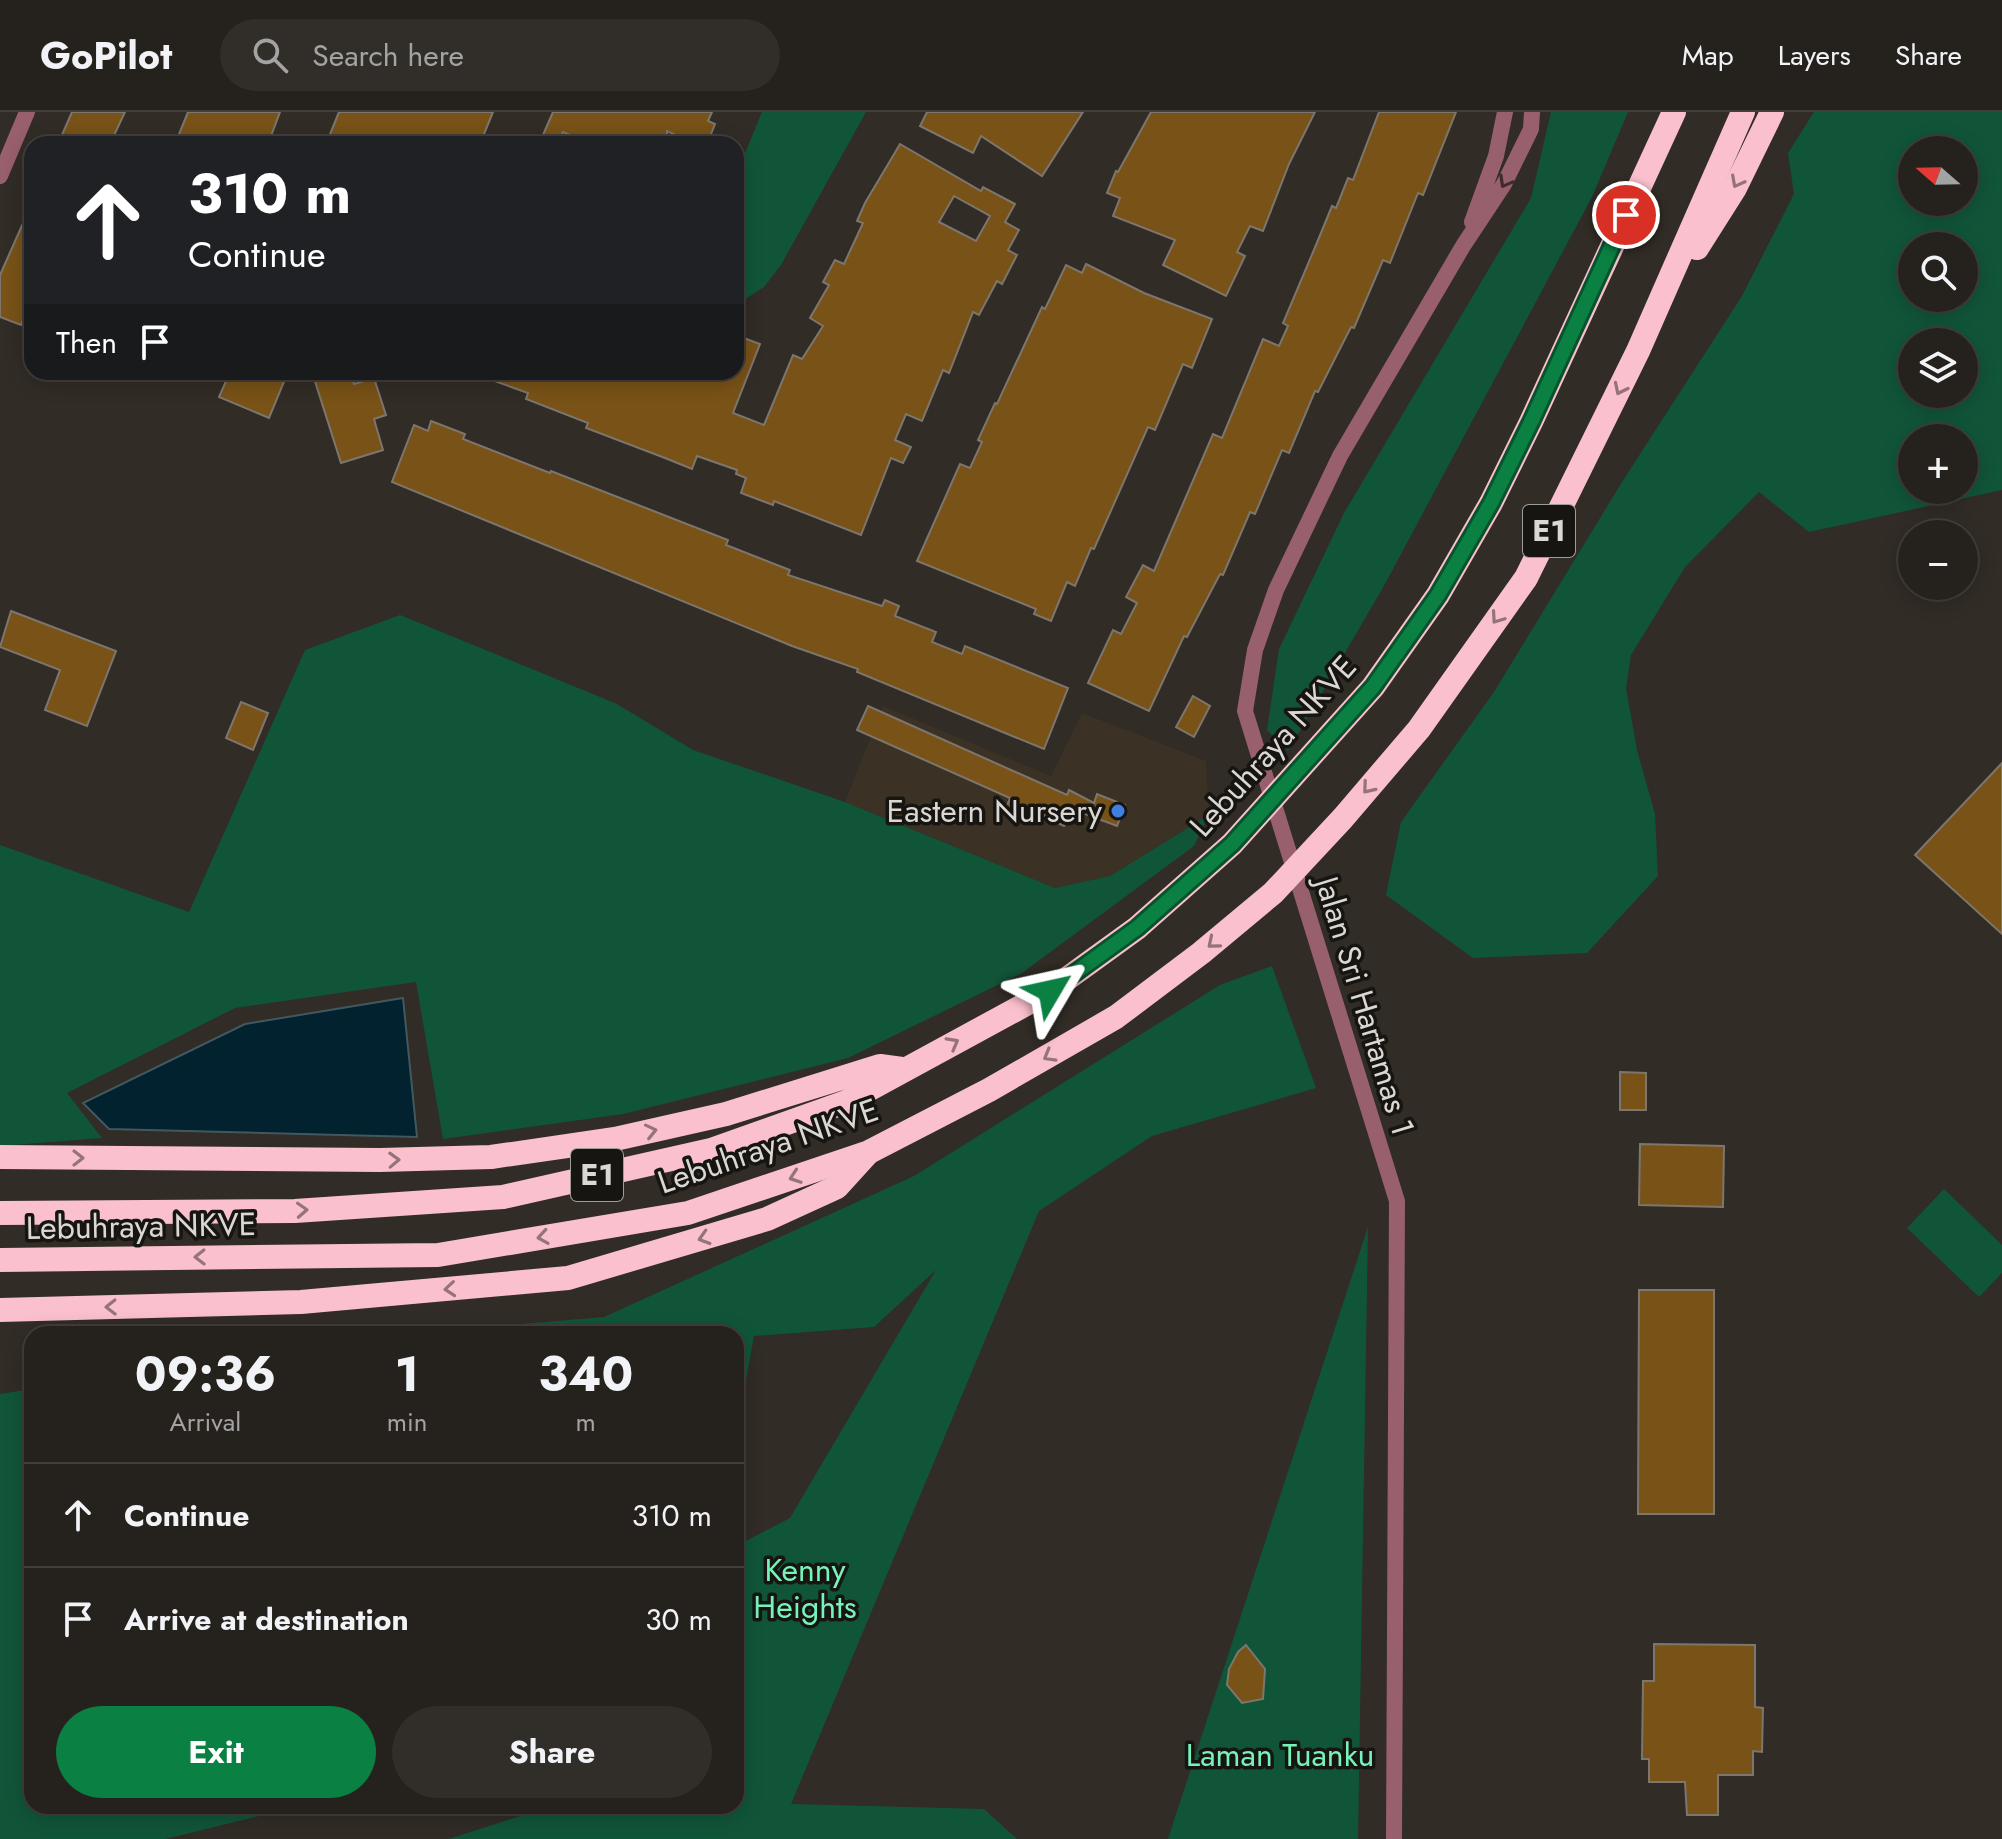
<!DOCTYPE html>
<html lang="en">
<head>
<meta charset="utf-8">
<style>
  :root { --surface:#25211c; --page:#312e29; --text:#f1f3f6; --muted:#a3a3a3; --line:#423e3b; --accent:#0b8043 }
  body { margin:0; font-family:Jost,sans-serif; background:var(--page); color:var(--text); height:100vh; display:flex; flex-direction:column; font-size:30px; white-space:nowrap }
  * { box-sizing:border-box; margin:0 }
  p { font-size:26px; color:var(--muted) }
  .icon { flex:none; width:44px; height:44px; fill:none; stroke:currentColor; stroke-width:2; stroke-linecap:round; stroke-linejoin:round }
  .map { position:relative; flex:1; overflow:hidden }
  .sheet { position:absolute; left:24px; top:1214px; width:720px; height:488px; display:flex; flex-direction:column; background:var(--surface); border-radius:24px; box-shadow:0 4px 20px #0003,0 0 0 2px var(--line) }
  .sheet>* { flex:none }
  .banner { position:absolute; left:24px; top:24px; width:720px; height:244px; border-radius:24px; box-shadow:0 4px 20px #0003,0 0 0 2px var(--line); background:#202124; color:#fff; overflow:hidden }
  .needle { width:52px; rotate:290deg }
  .tools { position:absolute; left:1898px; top:24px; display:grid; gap:16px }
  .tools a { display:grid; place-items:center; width:80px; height:80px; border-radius:50%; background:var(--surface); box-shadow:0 4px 20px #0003,0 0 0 2px var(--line); font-size:40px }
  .pin { position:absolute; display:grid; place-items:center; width:68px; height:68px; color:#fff; margin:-34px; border:4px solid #fff; border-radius:50%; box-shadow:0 2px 8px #0007 }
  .me { position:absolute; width:88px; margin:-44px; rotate:54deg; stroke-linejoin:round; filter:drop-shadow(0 0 6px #0008) }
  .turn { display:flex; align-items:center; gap:28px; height:168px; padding:0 32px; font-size:36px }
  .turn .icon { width:104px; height:104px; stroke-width:2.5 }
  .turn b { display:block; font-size:56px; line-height:68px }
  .then { display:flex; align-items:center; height:76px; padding:0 32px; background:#0003; gap:16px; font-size:30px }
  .eta { display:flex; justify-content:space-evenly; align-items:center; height:136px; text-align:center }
  .eta b { font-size:48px; font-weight:700; line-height:56px }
  .button { display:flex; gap:16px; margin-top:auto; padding:16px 32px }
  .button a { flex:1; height:92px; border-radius:48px; background:var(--accent); color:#fff; font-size:32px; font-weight:700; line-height:92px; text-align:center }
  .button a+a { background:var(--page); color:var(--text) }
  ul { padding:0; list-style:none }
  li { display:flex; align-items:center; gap:24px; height:104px; padding:0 32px; border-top:2px solid var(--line) }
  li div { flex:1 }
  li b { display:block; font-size:30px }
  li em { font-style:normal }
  header { display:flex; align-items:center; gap:48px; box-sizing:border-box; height:112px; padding:0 40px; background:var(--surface); border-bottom:2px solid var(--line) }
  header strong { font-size:38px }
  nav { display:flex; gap:44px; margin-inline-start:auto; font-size:28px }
  .search { width:560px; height:72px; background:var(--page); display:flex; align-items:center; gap:20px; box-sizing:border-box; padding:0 28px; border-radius:44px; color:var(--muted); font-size:30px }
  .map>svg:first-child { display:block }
  .built { fill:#3b3125 }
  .green { fill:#115539; fill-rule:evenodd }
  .water { fill:#01222e; stroke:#425860; stroke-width:2 }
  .building { fill:#785217; stroke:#7d766f; stroke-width:2; fill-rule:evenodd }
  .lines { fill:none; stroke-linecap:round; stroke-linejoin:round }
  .tertiary { stroke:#985f6d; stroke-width:16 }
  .motorway { stroke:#fac0cd; stroke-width:24 }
  .oneway { stroke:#3e2b2d }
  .oneway2 { stroke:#947379 }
  .route-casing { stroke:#07532c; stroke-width:20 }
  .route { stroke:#0b8043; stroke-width:14 }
  .shop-dot { fill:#3f7fe0; stroke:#171512; stroke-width:3 }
  .labels { text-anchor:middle; stroke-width:7; stroke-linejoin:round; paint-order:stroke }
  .shield { fill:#171512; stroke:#a09d99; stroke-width:2 }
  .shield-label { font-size:30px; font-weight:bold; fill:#dbd7d3 }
  .street-label { font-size:32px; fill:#dbd7d3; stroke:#171512 }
  .poi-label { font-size:32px; fill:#dbd7d3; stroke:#171512; text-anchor:end }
  .park-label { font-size:32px; fill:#75f3b9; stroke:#171512 }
</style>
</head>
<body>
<header>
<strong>GoPilot</strong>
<div class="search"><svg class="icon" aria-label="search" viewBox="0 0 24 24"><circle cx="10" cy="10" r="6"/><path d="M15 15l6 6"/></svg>Search here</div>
<nav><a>Map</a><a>Layers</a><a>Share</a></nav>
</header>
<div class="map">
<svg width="2002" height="1727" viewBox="0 0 2002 1727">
  <rect width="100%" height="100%" fill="#312c25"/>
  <path class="built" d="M883,594L1051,664L1082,601L1206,649L1209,703L1110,764L1055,776L845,690Z"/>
  <g class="green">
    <path d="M762,0H866L781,153L764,175L742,189L736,186V63Z"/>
    <path d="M1551,0H1628L1592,85L1385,472L1288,639L1267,618L1279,537L1344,401L1531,86Z"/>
    <path d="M1814,0H2002V378L1809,420L1759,380L1685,455L1631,543L1626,576L1637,638L1655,702L1658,764L1587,841L1473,846L1386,783L1401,710L1494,580L1622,370L1742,184L1794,82L1788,41ZM1964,38V90H1912V38ZM1964,134V186H1912V134ZM1964,230V282H1912V230ZM1964,326V378H1912V326Z"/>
    <path d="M400,503L617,592L693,638L845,690L1055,776L1110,764L1209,703L1194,734L1022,861L848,946L623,1002L443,1027L416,870L235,896L67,981L102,1026L0,1034V733L189,800L305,538Z"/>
    <path d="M1272,854L1316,976L1152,1024L1039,1099L791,1692L984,1697L1017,1727H449L551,1694H736V1434L790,1406L936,1158L874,1215L754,1224L740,1302L736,1305V1222H403L604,1205L914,1064L1220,873Z"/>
    <path d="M1944,1077L2002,1133V1161L1979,1185L1907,1116Z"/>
    <path d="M1368,1115L1358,1727H1168Z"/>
    <path d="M32,1277V1694H299L166,1727H0V1282Z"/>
  </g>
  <path class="water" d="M403,886L417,1025L109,1017L83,991L245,912Z"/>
  <g class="building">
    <path d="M72,0H125L110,32H58Z"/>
    <path d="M188,0H280L268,32H175Z"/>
    <path d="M339,0H493L480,32H326Z"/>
    <path d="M553,0H712L708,9L715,12L707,32H695L667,19V32H592L563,20L558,32H539Z"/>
    <path d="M927,0H1083L1042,64L981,24L973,41L920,14Z"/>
    <path d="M1151,0H1315L1289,52L1263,119L1250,114L1237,140L1245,144L1226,184L1163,153L1175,128L1113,104L1120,86L1107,81L1116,59L1118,60Z"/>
    <path d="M1379,0H1456L1423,83L1418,81L1390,151L1383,148L1354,216L1351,215L1318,280L1315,279L1289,341L1282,338L1255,402L1250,400L1223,463L1220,462L1187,525L1184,524L1149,599L1088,571L1113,518L1121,522L1137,491L1126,485L1143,453L1154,459L1213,322L1222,326L1263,227L1279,234L1288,214L1283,211L1316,133L1332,94L1336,96L1348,66L1353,68Z"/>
    <path d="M900,32L981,79L983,75L1015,92L1005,110L1019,118L1008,138L1017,143L1002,172L997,169L979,203L973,200L949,261L943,258L922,309L906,302L895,328L911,335L903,351L891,346L861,423L774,389L773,393L741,381L746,366L736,362L737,358L697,344L692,357L665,346L586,316L588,311L526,287L528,281L475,262L736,260V223L760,232L733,301L764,313L793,243L802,247L823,214L810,206L829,173L823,170L835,148L844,152L863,111L857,109L865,91ZM954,84L990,104L976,129L939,110Z"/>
    <path d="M32,91V186L21,213L0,205V163Z"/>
    <path d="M1086,152L1144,181L1212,207L1192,256L1183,252L1155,318L1148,315L1094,437L1091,436L1075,474L1067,470L1051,509L1034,502L1036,497L917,449L960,352L970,356L982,330L978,328L995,291L997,292L1042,195L1045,197L1066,153L1082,161Z"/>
    <path d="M230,260H288L269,306L219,285Z"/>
    <path d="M312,260H350L354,272L374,266L386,303L374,307L383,338L341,351Z"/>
    <path d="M431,309L465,322L463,327L550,361L551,359L728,428L726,433L790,458L788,463L882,494L885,488L899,494L895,504L936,520L932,530L962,542L965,534L1068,576L1044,637L857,560L858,557L792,534L392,370L414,313L428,319Z"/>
    <path d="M11,499L116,539L87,614L45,598L60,558L0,535Z"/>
    <path d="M1193,584L1210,594L1194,625L1176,615Z"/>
    <path d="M241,590L268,601L253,638L226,626Z"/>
    <path d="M868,594L1067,683L1069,678L1094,691L1097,682L1125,693L1117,714L1072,697L1064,714L1033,699L1029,710L1005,699L1010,686L857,618Z"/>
    <path d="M2002,651V822L1915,743Z"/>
    <path d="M1620,960L1646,961V998H1620Z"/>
    <path d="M1640,1032L1724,1034L1723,1095L1639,1093Z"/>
    <path d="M1639,1178H1714V1402H1638Z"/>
    <path d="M1654,1532L1755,1533V1595L1763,1596L1762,1640L1753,1639V1663H1718V1703H1687L1685,1670H1649V1647H1642L1643,1569H1654Z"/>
    <path d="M1246,1533L1265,1557L1263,1587L1242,1591L1227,1573L1229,1557L1238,1540Z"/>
  </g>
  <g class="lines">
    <g class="tertiary">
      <path d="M0,64L27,0"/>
      <path d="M1472,110L1496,44L1505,0"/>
      <path d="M1394,1727L1397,1089L1245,599L1255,538L1276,478L1340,344L1463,134L1504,72L1531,17L1532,0"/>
    </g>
    <g class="motorway">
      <path d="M1697,136L1735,76L1772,0"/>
      <path d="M0,1045L380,1048L491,1045L615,1027L726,1002L880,954L902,957"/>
      <path d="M0,1101L295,1099L503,1085L711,1038L846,990L1050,879L1137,816L1232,732L1373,575L1438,483L1491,391L1531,310L1674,0"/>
      <path d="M0,1148L438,1143L688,1101L869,1040L989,978L1116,905L1201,841L1273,781L1343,706L1419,617L1526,466L1638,239L1743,0"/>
      <path d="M0,1198L301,1190L568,1166L767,1107L837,1075L867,1042"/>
    </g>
  </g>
  <defs><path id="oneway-chevron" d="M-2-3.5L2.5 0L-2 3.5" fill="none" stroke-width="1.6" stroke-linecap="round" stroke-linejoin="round" transform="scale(2)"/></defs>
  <use class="oneway" href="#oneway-chevron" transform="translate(1505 70) rotate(119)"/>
  <g class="oneway2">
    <use href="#oneway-chevron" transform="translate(1737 70) rotate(118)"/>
    <use href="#oneway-chevron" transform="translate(1620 277) rotate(116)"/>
    <use href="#oneway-chevron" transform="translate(1497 506) rotate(125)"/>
    <use href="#oneway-chevron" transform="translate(1368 676) rotate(130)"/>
    <use href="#oneway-chevron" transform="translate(1213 831) rotate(140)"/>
    <use href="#oneway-chevron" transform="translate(953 931) rotate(-29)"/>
    <use href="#oneway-chevron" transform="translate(1049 944) rotate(150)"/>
    <use href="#oneway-chevron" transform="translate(651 1019) rotate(-13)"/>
    <use href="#oneway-chevron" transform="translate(78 1046)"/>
    <use href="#oneway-chevron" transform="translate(394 1048) rotate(-2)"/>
    <use href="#oneway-chevron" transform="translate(795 1065) rotate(161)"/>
    <use href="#oneway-chevron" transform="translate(302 1098) rotate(-3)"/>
    <use href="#oneway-chevron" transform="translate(543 1125) rotate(171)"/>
    <use href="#oneway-chevron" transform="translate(704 1126) rotate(163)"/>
    <use href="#oneway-chevron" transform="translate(200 1145) rotate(179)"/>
    <use href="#oneway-chevron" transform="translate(450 1177) rotate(175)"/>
    <use href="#oneway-chevron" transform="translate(111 1195) rotate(179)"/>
  </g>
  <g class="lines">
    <g class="route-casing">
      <path id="route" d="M1050,879L1137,816L1232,732L1373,575L1438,483L1491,391L1531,310L1626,103"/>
    </g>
    <use href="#route" class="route"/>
  </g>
  <circle class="shop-dot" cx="1118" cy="699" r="8"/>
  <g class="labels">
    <g class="shield">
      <rect x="1523" y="393" width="52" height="52" rx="6"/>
      <rect x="571" y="1037" width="52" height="52" rx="6"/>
    </g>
    <g class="shield-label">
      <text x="1549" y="429">E1</text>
      <text x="597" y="1073">E1</text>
    </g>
    <g class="street-label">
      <text transform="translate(1273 634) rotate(-48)" y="11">Lebuhraya NKVE</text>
      <text transform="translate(1365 894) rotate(73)" y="11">Jalan Sri Hartamas 1</text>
      <text transform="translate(768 1034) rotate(-19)" y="11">Lebuhraya NKVE</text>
      <text transform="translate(141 1114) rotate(-1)" y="11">Lebuhraya NKVE</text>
    </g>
    <g class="poi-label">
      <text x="1102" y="710">Eastern Nursery</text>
    </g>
    <g class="park-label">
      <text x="805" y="1469">Kenny<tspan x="805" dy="37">Heights</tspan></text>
      <text x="1280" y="1654">Laman Tuanku</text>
    </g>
  </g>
</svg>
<div class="tools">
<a><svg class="needle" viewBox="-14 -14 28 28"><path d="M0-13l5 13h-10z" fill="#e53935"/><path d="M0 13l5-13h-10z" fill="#a3a3a3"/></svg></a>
<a><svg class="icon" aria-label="search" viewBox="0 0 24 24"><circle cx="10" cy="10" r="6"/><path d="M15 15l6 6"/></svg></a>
<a><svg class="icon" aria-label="layers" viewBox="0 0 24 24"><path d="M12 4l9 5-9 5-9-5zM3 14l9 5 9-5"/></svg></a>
<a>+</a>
<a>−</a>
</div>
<div class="pin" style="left:1626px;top:103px;background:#d93025"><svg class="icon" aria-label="arrive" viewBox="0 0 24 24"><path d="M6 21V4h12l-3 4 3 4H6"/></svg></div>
<svg class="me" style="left:1050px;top:879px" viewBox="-20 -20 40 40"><path d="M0-17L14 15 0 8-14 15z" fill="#0b8043" stroke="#fff" stroke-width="4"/></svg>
<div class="banner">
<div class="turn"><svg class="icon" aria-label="ahead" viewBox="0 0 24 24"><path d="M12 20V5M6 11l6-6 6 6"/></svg><div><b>310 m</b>Continue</div></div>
<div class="then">Then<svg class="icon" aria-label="arrive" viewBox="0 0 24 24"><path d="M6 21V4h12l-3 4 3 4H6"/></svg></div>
</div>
<section class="sheet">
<div class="eta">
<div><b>09:36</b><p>Arrival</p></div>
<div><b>1</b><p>min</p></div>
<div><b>340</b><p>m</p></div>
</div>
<ul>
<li><svg class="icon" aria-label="ahead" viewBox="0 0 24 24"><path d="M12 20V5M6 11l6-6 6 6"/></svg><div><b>Continue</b></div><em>310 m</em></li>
<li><svg class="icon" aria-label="arrive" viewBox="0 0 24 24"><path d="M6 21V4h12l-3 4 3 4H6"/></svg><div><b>Arrive at destination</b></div><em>30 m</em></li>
</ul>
<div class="button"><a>Exit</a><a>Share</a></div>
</section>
</div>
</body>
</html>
